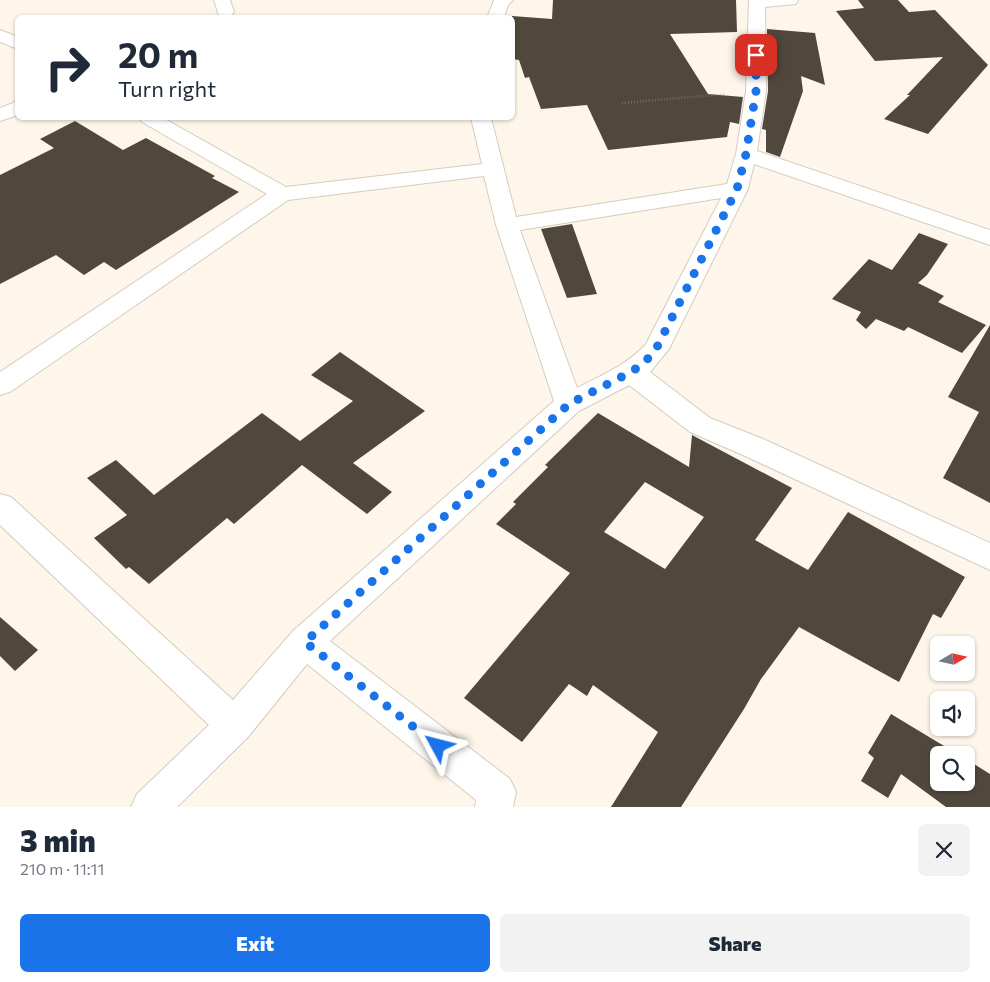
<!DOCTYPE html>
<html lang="en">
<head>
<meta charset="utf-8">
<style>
  :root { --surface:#fff; --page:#f2f2f3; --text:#1f2937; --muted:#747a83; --accent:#1a73e8 }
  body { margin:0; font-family:Commissioner,sans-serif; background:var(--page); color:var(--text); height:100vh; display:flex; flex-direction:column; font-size:19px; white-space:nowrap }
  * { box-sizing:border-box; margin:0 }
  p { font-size:16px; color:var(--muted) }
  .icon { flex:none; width:28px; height:28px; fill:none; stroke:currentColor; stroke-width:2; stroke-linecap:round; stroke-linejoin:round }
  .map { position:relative; height:807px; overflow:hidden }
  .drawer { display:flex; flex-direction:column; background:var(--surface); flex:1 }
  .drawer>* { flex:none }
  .banner { position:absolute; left:15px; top:15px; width:500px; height:105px; border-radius:8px; box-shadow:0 1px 4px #0004; background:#fff; color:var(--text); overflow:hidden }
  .needle { width:32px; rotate:81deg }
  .fabs { position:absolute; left:930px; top:636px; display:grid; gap:10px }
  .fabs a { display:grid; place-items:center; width:45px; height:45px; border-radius:8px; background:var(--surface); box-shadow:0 1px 4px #0004; font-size:25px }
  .pin { position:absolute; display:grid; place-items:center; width:42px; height:42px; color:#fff; margin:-21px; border-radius:10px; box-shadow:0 2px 8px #0006 }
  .me { position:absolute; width:55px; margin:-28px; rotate:308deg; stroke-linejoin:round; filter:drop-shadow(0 0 4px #0008) }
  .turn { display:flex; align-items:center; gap:18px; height:105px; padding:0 20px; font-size:22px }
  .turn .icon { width:65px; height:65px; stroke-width:2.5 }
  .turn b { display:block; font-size:35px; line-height:42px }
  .round { display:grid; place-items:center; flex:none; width:52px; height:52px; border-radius:8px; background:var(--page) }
  .overview { display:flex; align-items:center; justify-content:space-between; height:85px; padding:0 20px }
  h1 { font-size:30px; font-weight:800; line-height:38px }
  .action { display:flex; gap:10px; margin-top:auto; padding:10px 20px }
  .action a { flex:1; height:58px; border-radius:8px; background:var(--accent); color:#fff; font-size:20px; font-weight:800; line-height:58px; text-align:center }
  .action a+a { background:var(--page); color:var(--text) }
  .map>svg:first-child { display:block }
  .building { fill:#51483d; fill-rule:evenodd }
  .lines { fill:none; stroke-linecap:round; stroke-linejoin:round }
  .minor-casing { stroke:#d6ccbe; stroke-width:2 }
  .path { stroke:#9b958c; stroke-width:2.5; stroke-dasharray:0.5 2.5; stroke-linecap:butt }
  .minor { fill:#fff; fill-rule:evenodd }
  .route { stroke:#1a73e8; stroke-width:9; stroke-dasharray:0 16.2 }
</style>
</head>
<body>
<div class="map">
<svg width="990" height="807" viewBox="0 0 990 807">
  <rect width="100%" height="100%" fill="#fef6ea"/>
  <g class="building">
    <path d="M553,0H736L737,32L670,34L708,94L743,97L739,124L730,122L727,137L608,150L587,105L541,109L529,77L525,78L519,60L512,59V16L552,19Z"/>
    <path d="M858,0H898L909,12L935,10L988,65L928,134L884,119L910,95H907L943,57L875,61L836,11L864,8Z"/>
    <path d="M767,29L815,33L825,85L801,76L803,91L780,157L766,152V130L762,129L768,91Z"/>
    <path d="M75,121L123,150L146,138L215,176L212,178L239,192L116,270L104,262L84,275L56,255L0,284V175L54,148L40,139Z"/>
    <path d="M572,224L597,294L567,298L541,229Z"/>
    <path d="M919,233L948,244L927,275L918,283L944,296L938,302L986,325L962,353L908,327L904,331L876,319L866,329L856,320L861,312L832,299L869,259L892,270Z"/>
    <path d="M990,325V503L943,478L979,412L948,397Z"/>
    <path d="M340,352L425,411L353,463L392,492L367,514L302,465L234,524L227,518L149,584L129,567L126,569L94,538L127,515L87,478L116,460L154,495L262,413L300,441L353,401L311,375Z"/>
    <path d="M598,413L689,467L692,435L792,488L755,540L808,570L848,512L965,577L941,618L933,614L899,682L799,627L761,679L744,709L681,807H611L658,732L593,685L587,696L569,684L522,742L464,698L570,573L496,524L516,504L513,502L548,467L545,465ZM645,482L704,517L665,569L604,532Z"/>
    <path d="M0,617L38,650L15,671L0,656Z"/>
    <path d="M891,714L959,755H939V782H966V759L990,774V807H946L901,774L888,798L861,781L874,758L868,753Z"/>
  </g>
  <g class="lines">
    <g class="minor-casing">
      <g id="minor">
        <path d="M214,0H230L234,12L231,16L225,17L219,16Z"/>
        <path d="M494,0H513L508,5L504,18H487Z"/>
        <path d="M749,0H798L796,4L765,7L766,91L757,151L990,230V245L754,164L748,189L669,349L650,372L710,418L763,439L990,543V570L743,455L690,432L629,385L579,411L330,641L510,779L516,792L513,807H475L476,800L307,664L248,737L177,807H131L137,794L209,725L0,525V494L11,497L233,700L293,631L554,401L496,225L484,176L288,200L10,392L0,395V372L267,194L142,122L139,118H163L286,187L482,164L471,118H491L516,217L727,184L736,154L746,91ZM721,198L646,344C627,365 602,375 577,388L520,230Z"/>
        <path d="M0,30L18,37V49L0,42Z"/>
        <path d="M18,101V115L0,121V108Z"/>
      </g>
    </g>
    <path class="path" d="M622,103L726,94"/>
    <use href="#minor" class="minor"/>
  </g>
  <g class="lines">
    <path class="route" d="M438,746L305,642L569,404L631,372L644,363L656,349L737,189L746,154L756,91V55"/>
  </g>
</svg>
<div class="fabs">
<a><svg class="needle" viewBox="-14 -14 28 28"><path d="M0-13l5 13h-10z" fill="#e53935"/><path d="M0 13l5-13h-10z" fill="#747a83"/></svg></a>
<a><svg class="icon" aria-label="sound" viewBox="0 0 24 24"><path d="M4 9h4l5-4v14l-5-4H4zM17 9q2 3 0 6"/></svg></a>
<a><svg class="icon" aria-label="search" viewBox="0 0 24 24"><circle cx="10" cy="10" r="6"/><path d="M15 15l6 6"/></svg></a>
</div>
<div class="pin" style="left:756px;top:55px;background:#d93025"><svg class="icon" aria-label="arrive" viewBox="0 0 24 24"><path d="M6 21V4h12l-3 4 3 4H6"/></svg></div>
<svg class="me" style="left:438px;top:746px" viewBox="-20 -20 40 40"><path d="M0-17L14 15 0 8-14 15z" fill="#1a73e8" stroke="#fff" stroke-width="4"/></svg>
<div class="banner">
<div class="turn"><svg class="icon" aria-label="right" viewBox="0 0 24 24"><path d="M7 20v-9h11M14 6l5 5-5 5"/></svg><div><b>20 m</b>Turn right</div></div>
</div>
</div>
<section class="drawer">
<div class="overview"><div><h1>3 min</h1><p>210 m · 11:11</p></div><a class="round"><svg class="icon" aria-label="close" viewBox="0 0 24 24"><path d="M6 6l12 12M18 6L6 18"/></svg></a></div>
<div class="action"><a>Exit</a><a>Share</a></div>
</section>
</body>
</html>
